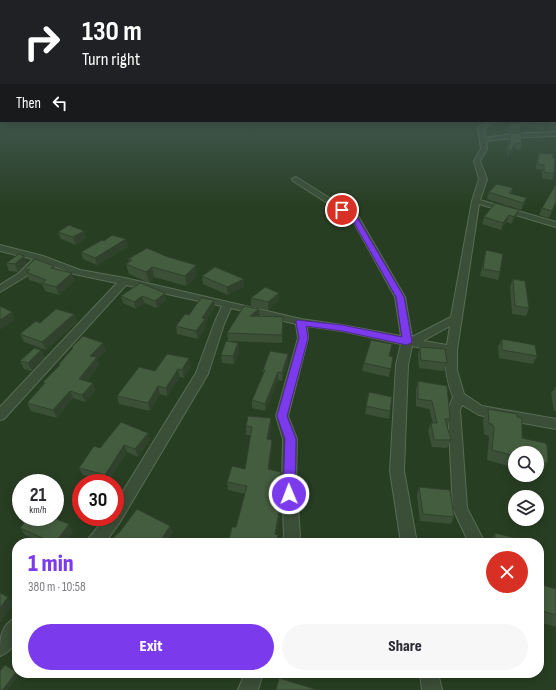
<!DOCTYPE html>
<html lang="en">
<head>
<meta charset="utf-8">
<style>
  :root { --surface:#fff; --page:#f7f7f7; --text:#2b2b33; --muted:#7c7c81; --accent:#7c3aed }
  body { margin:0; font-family:"Sofia Sans Condensed",sans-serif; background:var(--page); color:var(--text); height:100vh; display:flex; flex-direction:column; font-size:15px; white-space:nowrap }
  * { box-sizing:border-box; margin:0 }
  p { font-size:13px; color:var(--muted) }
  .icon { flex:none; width:22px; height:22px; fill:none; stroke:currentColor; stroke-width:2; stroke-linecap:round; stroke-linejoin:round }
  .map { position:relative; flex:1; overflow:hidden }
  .panel { position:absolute; left:12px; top:538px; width:532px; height:140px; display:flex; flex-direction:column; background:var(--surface); border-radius:16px; box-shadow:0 2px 10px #0003 }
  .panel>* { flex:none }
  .hud { position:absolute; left:0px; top:0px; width:556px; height:122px; box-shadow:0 2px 10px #0003; background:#202124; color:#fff; overflow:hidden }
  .controls { position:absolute; left:508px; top:446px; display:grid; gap:8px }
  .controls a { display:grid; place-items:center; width:36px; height:36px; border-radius:50%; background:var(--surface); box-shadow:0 2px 10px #0003; font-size:20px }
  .speed { position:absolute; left:12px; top:474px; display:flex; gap:8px; font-size:20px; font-weight:700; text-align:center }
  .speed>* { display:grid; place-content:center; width:52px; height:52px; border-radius:50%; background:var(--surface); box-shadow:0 2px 10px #0003; line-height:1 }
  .speed small { font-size:10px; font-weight:400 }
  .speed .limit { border:6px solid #d22; background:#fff; color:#111 }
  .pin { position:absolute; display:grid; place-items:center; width:34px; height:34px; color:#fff; margin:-17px; border:2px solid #fff; border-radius:50%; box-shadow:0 1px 4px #0007 }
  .me { position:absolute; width:44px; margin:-22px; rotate:359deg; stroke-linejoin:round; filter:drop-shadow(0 0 3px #0008) }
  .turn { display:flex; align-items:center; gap:14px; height:84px; padding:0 16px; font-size:18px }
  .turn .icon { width:52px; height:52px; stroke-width:2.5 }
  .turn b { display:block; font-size:28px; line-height:34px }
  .then { display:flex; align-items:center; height:38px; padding:0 16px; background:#0003; gap:8px; font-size:15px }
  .round { display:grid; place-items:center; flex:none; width:42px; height:42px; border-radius:21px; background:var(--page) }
  .head { display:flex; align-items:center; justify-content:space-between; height:68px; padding:0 16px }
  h1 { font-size:24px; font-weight:800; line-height:30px; color:var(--accent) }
  .action { display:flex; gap:8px; margin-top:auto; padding:8px 16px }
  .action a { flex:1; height:46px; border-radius:24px; background:var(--accent); color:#fff; font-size:16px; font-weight:800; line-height:46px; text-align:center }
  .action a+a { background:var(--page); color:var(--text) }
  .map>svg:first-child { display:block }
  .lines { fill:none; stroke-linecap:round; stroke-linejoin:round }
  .minor-casing { stroke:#596c55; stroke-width:2 }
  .minor { fill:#3b4e37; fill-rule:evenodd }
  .wall { fill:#3b5036 }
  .shaded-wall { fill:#30412c }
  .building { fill:#455d3f; stroke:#30412c }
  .route { fill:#7c3aed; stroke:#51269a }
</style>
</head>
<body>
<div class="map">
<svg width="556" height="690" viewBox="0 0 556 690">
  <rect width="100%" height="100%" fill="#283e23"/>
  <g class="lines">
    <g class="minor-casing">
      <g id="minor">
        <path d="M488,121H495L484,129L485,138L511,134L556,132V136L511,138L486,141L487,149L480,161L487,179L480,200L556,222V227L479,204L457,350V370L464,394L482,406L556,419V429L479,415L462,405L460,410L467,508L485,543H469L453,509L448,410L453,397C447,382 445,369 445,353L412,346L408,365L404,471L417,543H401L390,471L396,365L401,344L342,331L307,326L308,338L288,416L297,439L296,481L300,536L298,543H282L284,536L282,481L283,439L276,416L298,338L296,324L231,308L224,324L208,374L120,522L105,543H87L89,538L106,517H115V504L196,373L214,324L222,306L126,285L4,419L0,420V407L117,283L74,274L40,261L25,277L0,292V285L19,273L33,259L0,251V245L43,256L80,270L125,278L301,319L342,325L401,336L395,297L352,219L293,181L292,179L296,177L358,216L405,297L412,337L451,317L472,201L479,179L474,161L481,149L478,128ZM450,326L447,345L423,341Z"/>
        <path d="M17,617C17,635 19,648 0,656C0,638 0,625 17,617Z"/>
        <path d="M245,673H263L258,690H238Z"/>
        <path d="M420,673H438L442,690H422Z"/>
      </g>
    </g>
    <use href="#minor" class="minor"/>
  </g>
  <g class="wall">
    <path d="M556,110V131L547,130L544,131L520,125V129L519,132L508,133V126L509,123L518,124L519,121H555Z"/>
    <path d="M510,134L522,144L520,150L514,149L507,159L508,140Z"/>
    <path d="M539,153L554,174L552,180L542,178V170L536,169L537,158Z"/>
    <path d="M556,184V203L549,218L539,215L542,208Z"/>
    <path d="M513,188L511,194L525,204L521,210L487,199L489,192Z"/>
    <path d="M519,210L516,217L511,224L507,222L501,230L482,224L484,217Z"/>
    <path d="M84,231L86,238L76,245L61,239L58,232Z"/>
    <path d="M104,241L128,247L97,265L83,259L81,252Z"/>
    <path d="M486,250L500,272L498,280L480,276L484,258Z"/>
    <path d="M128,259L197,275L186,286L154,277L149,282L145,281L129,274L126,264L129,262Z"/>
    <path d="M6,263H27L18,272L9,271Z"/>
    <path d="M54,266L55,269L75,280L59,295L45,291L42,284L29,280L25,269Z"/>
    <path d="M202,276L244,286L228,295L203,284Z"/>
    <path d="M513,279L529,308L526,316L512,314L510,286Z"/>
    <path d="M165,293L166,300L157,308L144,303L136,309L123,303L121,296Z"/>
    <path d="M279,293V300L268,310L251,306V298Z"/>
    <path d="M215,308L205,323L206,327L198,339L177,334L176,326L189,315Z"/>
    <path d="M259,309L260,317L283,325L282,343L228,341L227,333Z"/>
    <path d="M74,314L77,322L46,350L24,342L20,334L40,323Z"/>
    <path d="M502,339L537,356L533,364L499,358L498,347Z"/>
    <path d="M72,347L106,351L97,359L99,365L87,381L93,383L95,391L85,402L73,398L57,418L31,411L27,403L44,384L43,382L59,366L58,365L72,349Z"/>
    <path d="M420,347L447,363L444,371L419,368L418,354Z"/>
    <path d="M41,350L45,357L32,371L24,369L20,361Z"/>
    <path d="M239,351L234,364L222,363L221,355Z"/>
    <path d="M288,354V362L282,381L278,380L265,411L252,408V400L263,374V370Z"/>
    <path d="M389,356L393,357L389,377L362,371L364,363Z"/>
    <path d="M191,366L184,378L180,377L167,396L160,394L150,411L119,404L117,396L155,371Z"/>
    <path d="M418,381L450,419L447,427L451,440L447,448L432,447L428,431L431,423H433L429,409L416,406V389Z"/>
    <path d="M556,386V411H554L551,393Z"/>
    <path d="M369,392L390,411L389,419L365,414Z"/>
    <path d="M488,409L522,438L548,462L540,474H537V453H515V468L487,460L489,437L487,435L484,434L483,420Z"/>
    <path d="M271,418V427L269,440H272V448L269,470L281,492V500L280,506V514L276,534L278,535L277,543H228L236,527L245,494L228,490L227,482L245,469L251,435H246V426Z"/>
    <path d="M148,433L150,440L138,457L127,452L108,482L83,475L79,468L100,448Z"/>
    <path d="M419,487L454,517L451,524L420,521L417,495Z"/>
    <path d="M20,528L73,532L65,543H43L25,535Z"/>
    <path d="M495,533L535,543H491V540Z"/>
    <path d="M539,584L556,589V627L539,622Z"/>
    <path d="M306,673H322L321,678Z"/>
  </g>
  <g class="shaded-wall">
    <path d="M549,124L547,130L544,131L546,126Z"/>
    <path d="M516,143L514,149L507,159L509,152Z"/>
    <path d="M527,198L525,204L521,210L523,203Z"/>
    <path d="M519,210L516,217L511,224L514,217Z"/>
    <path d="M509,215L507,222L501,230L503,223Z"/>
    <path d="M84,231L86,238L76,245L73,237Z"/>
    <path d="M126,239L128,247L97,265L95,258Z"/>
    <path d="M24,256L27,263L18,272L15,264Z"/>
    <path d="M196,265L197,275L186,286L185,276Z"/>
    <path d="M152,267L154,277L149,282L146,272Z"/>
    <path d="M72,273L75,280L59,295L56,287Z"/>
    <path d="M244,279V286L228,295L227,287Z"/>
    <path d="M165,293L166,300L157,308L155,301Z"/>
    <path d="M279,293V300L268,310V302Z"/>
    <path d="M142,296L144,303L136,309L134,302Z"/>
    <path d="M214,300L215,308L205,323L206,327L198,339L196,331L202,318Z"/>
    <path d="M259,309L260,317L250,316Z"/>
    <path d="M12,312L15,320L0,330V320Z"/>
    <path d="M74,314L77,322L46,350L42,342Z"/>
    <path d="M103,343L106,351L97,359L99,365L82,387L79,379L90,356Z"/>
    <path d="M238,343L239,351L234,364L233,356Z"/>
    <path d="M41,350L45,357L32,371L28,363Z"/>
    <path d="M288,354V362L282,381V373Z"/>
    <path d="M189,358L191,366L184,378L182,370Z"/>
    <path d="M178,369L180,377L167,396L166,388Z"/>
    <path d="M278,372V380L265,411V404Z"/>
    <path d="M93,383L95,391L85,402L82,395Z"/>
    <path d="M158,386L160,394L150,411L148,403Z"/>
    <path d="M70,391L73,398L57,418L53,410Z"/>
    <path d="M271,418V427L268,448L267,439Z"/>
    <path d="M148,433L150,440L138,457L135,449Z"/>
    <path d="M272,440V448L268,478V469Z"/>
    <path d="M124,445L127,452L108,482L105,475Z"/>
    <path d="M281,492V500L278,514V506Z"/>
    <path d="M280,506V514L275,542V534Z"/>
    <path d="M69,524L73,532L65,543H55Z"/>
    <path d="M170,526L173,533L166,543H159Z"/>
    <path d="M8,597L14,604L0,623V608Z"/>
    <path d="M16,672L19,675L8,690H3Z"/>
  </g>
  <g class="building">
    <path d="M555,110H556V125L549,124L546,126L527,121H555Z"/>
    <path d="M509,123L520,124V129L509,130Z"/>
    <path d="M521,133L522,144L516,143L509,152L510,134Z"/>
    <path d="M539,153L553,154V158H555L554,174L544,172V165L538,164Z"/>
    <path d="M497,184L513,188L509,193L527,198L523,203L489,192Z"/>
    <path d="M556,184V202L552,211L542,208Z"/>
    <path d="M495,203L519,210L514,217L509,215L503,223L484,217Z"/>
    <path d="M69,225L84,231L73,237L58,232Z"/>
    <path d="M112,235L126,239L95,258L81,252L102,240L104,241Z"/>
    <path d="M147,248L168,257L196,265L185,276L152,267L146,272L143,271L126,264L132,260L128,259Z"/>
    <path d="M486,250L503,254L500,272L483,269Z"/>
    <path d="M19,254L24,256L15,264L6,263Z"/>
    <path d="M35,259L54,266L51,268L72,273L56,287L42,283L46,280L26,272L30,270L25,269Z"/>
    <path d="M215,267L244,279L227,287L202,276Z"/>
    <path d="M513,279L525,281L529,308L515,306Z"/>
    <path d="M140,283L165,293L155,301L142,296L134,302L121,296Z"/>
    <path d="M265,287L279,293L268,302L251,298Z"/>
    <path d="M201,298L214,300L202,318L205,319L196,331L176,326L185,314L189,315Z"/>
    <path d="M0,306L12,312L0,320Z"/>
    <path d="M244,306L259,309L250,316L283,317L282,335L227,333Z"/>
    <path d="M56,309L74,314L42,342L20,334L36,321L40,323Z"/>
    <path d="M83,336L103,343L90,356L97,357L79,379L93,383L82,395L70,391L53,410L27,403L45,383L43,382L60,365H58L73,348L72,347Z"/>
    <path d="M502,339L535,345L537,356L502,350Z"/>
    <path d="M371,340L392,344L389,356L393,357L391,369L364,363Z"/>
    <path d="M226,341L238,343L233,356L221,355Z"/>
    <path d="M420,347L445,349L447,363L421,360Z"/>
    <path d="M34,348L41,350L28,363L20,361Z"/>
    <path d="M270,351L288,354L282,373L278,372L265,404L252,400L265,370H263Z"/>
    <path d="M167,354L189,358L182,370L178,369L166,388L158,386L148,403L117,396L139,367L155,371Z"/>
    <path d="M418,381L447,386L450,419H445L451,440H434L431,423H437L432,401L418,399Z"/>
    <path d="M369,392L392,397L390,411L366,406Z"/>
    <path d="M488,409L517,414V417L522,418V438L545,443L547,445L548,462H546V464L537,462V453H515V456L492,450L494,427L492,424H489Z"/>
    <path d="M248,416L271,418L267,439L272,440L268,469L281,472V492L278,506H280L275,534L278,535L276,543H228L232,527H236L247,486L227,482L232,466L245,469L252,427L246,426Z"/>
    <path d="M121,422L148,433L135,449L124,445L105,475L79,468L94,446L100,448Z"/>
    <path d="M419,487L450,490L454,517L423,514Z"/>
    <path d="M137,509L170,526L159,543H109L118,533H119Z"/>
    <path d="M29,517H51L69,524L55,543H54L20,528Z"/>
    <path d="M495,533L535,543H495Z"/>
    <path d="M539,584L556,589V615L539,610Z"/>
    <path d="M0,593L8,597L0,608Z"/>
    <path d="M5,665L16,672L3,690H0V671Z"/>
    <path d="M279,678L318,690H276Z"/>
  </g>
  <linearGradient id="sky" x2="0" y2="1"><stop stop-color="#162213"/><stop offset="0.53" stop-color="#425850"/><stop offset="1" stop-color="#425850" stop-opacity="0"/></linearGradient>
  <rect width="556" height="206" fill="url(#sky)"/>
  <path class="route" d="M340,209H344L357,217L404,297L412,342L407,345L342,331L306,326L308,338L287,416L296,439L295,494L294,498L289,500L285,498L283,494L285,439L277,416L299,338L296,322L297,320L342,325L402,337L396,297L352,219L340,211Z"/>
</svg>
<div class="controls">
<a><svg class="icon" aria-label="search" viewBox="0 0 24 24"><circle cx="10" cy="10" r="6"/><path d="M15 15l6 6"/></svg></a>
<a><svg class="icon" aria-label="layers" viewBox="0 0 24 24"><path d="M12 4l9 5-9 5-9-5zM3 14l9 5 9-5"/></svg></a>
</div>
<div class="speed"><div>21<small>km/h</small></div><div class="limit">30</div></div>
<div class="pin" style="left:342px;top:210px;background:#d93025"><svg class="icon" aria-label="arrive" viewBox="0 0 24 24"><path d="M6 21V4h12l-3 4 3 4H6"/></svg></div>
<svg class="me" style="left:289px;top:494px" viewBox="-20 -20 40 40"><circle r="17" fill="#7c3aed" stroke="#fff" stroke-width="3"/><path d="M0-11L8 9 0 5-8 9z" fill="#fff"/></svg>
<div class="hud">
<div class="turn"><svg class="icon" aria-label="right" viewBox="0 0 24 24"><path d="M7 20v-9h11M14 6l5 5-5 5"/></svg><div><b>130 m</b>Turn right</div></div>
<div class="then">Then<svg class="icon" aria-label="left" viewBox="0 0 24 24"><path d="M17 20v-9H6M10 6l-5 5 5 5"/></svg></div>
</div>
<section class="panel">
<div class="head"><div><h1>1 min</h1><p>380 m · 10:58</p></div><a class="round" style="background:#d93025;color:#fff"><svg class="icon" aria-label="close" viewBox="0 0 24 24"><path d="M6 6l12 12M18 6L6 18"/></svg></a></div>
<div class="action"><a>Exit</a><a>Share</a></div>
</section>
</div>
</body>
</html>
